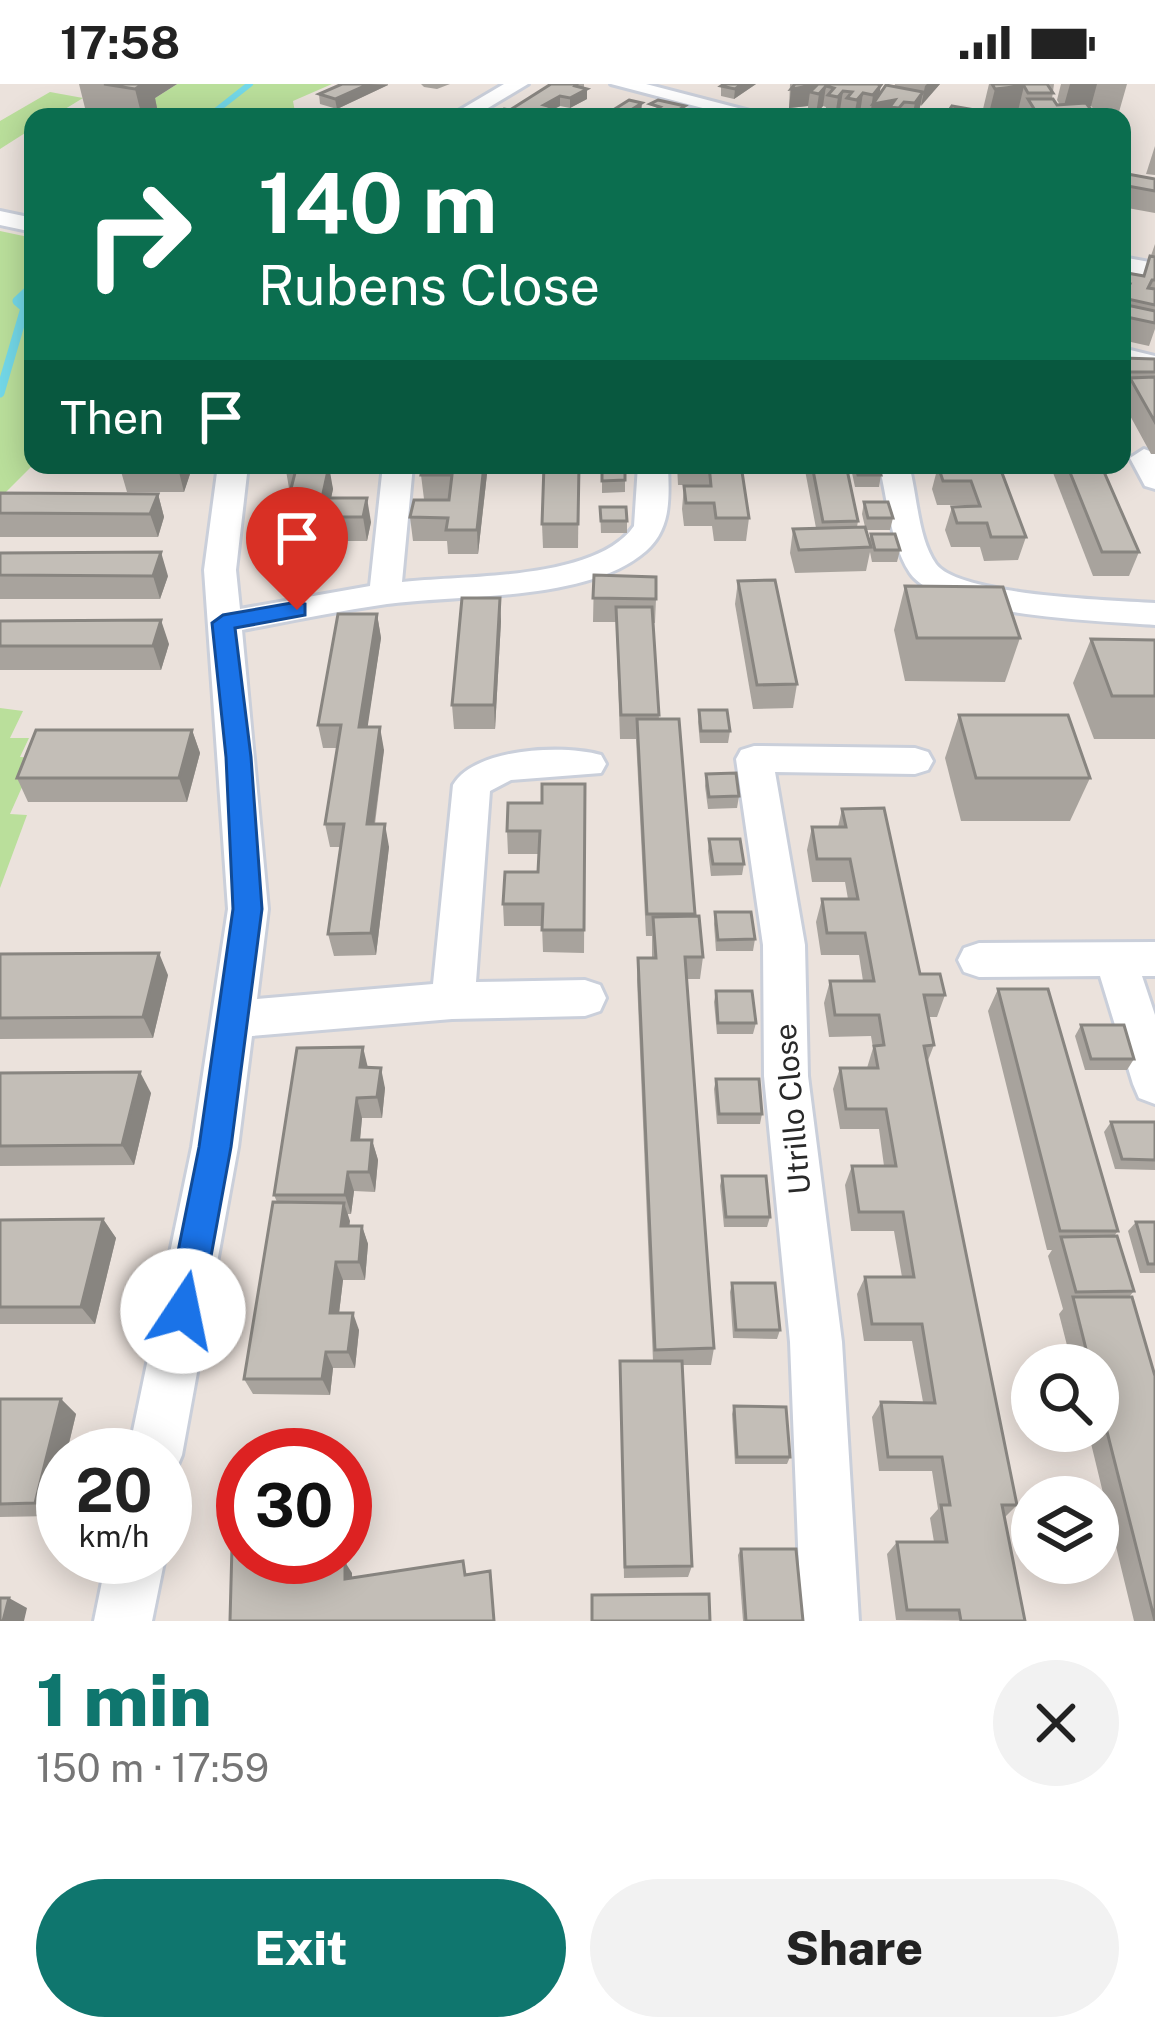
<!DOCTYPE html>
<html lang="en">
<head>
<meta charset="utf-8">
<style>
  :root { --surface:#fff; --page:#f2f2f2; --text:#222; --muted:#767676; --accent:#0f766e }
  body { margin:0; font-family:"Public Sans",sans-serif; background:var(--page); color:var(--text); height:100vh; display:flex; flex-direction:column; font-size:45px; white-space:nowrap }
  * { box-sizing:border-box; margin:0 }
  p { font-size:39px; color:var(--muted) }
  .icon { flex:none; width:66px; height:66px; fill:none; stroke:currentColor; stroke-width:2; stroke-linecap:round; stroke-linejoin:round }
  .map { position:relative; height:1537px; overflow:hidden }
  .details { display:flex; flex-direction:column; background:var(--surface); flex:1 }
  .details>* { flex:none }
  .hud { position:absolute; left:24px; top:24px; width:1107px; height:366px; border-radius:24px; box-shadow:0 6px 30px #0003; background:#0b6e4f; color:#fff; overflow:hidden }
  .buttons { position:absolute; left:1011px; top:1260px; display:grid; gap:24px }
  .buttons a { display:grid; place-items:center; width:108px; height:108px; border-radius:50%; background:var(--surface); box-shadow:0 6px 30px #0003; font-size:60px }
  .speed { position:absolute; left:36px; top:1344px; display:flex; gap:24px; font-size:60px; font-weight:700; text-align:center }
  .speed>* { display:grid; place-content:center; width:156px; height:156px; border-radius:50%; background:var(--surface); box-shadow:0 6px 30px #0003; line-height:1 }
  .speed small { font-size:30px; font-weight:400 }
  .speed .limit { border:18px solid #d22; background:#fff; color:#111 }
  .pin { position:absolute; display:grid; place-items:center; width:102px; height:102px; color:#fff; margin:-123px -51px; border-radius:50% 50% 50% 0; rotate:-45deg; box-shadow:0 0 12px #0007 }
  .pin .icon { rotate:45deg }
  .me { position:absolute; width:132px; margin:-66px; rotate:11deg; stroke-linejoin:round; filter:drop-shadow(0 0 9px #0008) }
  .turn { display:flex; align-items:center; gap:42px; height:252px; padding:0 36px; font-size:54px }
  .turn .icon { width:156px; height:156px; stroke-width:2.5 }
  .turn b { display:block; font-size:84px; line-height:102px }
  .then { display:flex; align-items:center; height:114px; padding:0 36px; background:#0003; gap:24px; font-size:45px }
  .round { display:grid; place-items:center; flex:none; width:126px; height:126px; border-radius:63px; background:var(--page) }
  .overview { display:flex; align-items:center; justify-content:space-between; height:204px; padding:0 36px }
  h1 { font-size:72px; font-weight:800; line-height:90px; color:var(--accent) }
  .primary-button { display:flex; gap:24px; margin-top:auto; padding:24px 36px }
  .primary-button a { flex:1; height:138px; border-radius:72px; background:var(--accent); color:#fff; font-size:48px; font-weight:800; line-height:138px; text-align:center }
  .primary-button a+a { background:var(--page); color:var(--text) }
  .status { display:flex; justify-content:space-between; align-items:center; height:84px; padding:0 60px; background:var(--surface); direction:ltr }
  .status svg { height:33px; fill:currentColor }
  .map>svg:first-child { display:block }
  .green { fill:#badf9b }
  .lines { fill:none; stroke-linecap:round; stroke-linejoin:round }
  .stream-far1 { stroke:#73d8e8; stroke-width:6 }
  .stream { stroke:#73d8e8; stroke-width:9 }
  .street-casing { stroke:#cacfda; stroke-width:6 }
  .street { fill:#fff; fill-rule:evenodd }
  .wall { fill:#a8a39d }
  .shaded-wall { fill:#888580 }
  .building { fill:#c3beb7; stroke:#888580; stroke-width:3 }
  .route { fill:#1a73e8; stroke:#114b97; stroke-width:3 }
  .labels { text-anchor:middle; stroke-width:9; stroke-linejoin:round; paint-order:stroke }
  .street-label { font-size:30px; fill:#292929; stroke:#fff }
</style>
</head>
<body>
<div class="status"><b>17:58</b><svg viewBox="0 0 49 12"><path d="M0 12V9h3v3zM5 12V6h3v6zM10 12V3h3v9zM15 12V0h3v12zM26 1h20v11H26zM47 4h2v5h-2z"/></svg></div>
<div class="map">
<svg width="1155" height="1537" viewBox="0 0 1155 1537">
  <rect width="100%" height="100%" fill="#ebe2dc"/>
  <g class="green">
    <path d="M177,0H332L293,17L295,28L344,33H144V21Z"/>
    <path d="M50,8L83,14L52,33H33V44L0,65V37Z"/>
    <path d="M0,147L33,154V381L0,414Z"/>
    <path d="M0,624L23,627L10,654H29L20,673L35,674L10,730L27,731L0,804Z"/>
  </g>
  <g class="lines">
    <path class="stream-far1" d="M208,33L250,0"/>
    <path class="stream" d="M0,309L25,224L17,217L33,202"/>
    <g class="street-casing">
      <g id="street">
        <path d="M504,0H528L473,33H448Z"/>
        <path d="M611,0H646L773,33H737Z"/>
        <path d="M0,127L33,134V148L0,141Z"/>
        <path d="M1122,173L1155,179V193L1122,187Z"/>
        <path d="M1122,264L1155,272V288L1122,280Z"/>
        <path d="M1144,365L1155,369V405L1145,402L1130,374Z"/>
        <path d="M218,381H248L236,486L240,525L370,502L383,381H413L402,498C463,491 596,497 634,442L638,381H668C669,412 672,444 646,467C588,518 461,510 387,520C338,527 290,537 242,546L268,825L257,915L433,900L453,701C474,664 564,660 601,671L606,680L601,689L511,696L490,707L476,898L585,896L600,901L606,914L600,927L585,932L452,935L252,952L238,1063L182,1371L174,1390L165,1394V1371H128L192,1063L228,825L204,486Z"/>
        <path d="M879,381H909C917,410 918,455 936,480C960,512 1113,516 1155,519V541C1103,537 939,532 910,489C890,459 888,416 879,381Z"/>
        <path d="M754,662L915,664L928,668L933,677L928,686L915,690L775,688L805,861L808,992L842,1258L859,1537H801L790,1258L764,992L763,861L736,675L741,666Z"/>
        <path d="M1155,858V892H1142L1155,931V1020L1139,1014L1133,1000L1100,892L979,893L964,888L958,876L964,864L979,859Z"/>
        <path d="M107,1473H165L152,1537H94Z"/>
      </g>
    </g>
    <use href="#street" class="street"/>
  </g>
  <g class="wall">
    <path d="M79,0H177L155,14L157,24L144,33L85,24Z"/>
    <path d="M342,0H388V1L337,25L320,20L319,10Z"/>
    <path d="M421,0H450L437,5L424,3Z"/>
    <path d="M551,0H584V4L587,5V15L570,24L560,22L552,26V33H488L510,26Z"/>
    <path d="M724,0H756L734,15L721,12V2Z"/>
    <path d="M790,0H877L879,10L894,3L895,0H940L920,22L915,33H870L871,28L870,30L860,29L856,33H845V27L840,26L835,33L825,31L826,23L823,22L816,30L808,28V22L789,24Z"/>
    <path d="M989,0H1054L1052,15L1057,21H1060L1057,16L1061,0H1127L1119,28H1096L1091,22L1089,23L1093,28L1091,33H1018L1017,31L947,33L948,28H985L983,25Z"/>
    <path d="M1155,62V91L1146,90Z"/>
    <path d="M1122,89L1155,95V129L1122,123Z"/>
    <path d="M1155,160V245L1149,262L1122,256V199L1144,192Z"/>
    <path d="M1122,274L1155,275V370H1151L1122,317L1124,311H1122Z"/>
    <path d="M193,381L184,408H127L120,384Z"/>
    <path d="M285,381H326L333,405L331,414L371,438L367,457H322L314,491H280L275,468L291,404H289Z"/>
    <path d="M488,381L478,470H448L447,457H413L410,433L449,416L424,415L421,391Z"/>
    <path d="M579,381L578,464H543L542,440Z"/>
    <path d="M677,381H741L749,434L746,457H714L712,442H684L682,425L684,402L706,401H678Z"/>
    <path d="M804,381H846L858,437L857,443H865L862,430L864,418L893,434L890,446H866L869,458L871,450L900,466L897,478H872L870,468L866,487L795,489L790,469L793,445L816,444Z"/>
    <path d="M853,381H878L881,391L879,403H855L852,389Z"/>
    <path d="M999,381L1026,453L1018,476L984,477L980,463H951L945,446L952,423H965L964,421H937L932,405L938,382Z"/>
    <path d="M1050,381H1101L1139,468L1129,492H1093Z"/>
    <path d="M602,382L625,396V408L602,409Z"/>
    <path d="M0,409L158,410L164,433L158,453H0Z"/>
    <path d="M600,423L627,437V449H601Z"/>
    <path d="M0,469L168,492L160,515H0Z"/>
    <path d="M594,491L656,515L655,539H653L659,635H679L694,832L703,873L700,895H687L714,1264L711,1281H682L692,1482L688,1493L624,1494L620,1277H653L637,896L638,874H652V852H646L636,655H620L616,538H593Z"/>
    <path d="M738,497L797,600L793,624L753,625L735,520Z"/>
    <path d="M905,502L1020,554L1005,598L905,597L894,546Z"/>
    <path d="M377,530L381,554L367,643L384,666L375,740L389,763L376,871L334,872L328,850L341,763H330L325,740L337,664H323L318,641Z"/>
    <path d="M0,537L169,560L161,586H0Z"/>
    <path d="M501,537L495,645H454L452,621Z"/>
    <path d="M1091,555L1155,556V655H1094L1073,599Z"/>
    <path d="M699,626L730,647L728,659H700L698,638Z"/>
    <path d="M959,631L1090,694L1070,737H961L945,674Z"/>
    <path d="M192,646L200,669L187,718H28L17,694Z"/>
    <path d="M706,690L739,712L737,724L708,725L705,702Z"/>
    <path d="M585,700L584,869L543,868L542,842H504L503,820L538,788L539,770H508L507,747L542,719Z"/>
    <path d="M842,725L920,890L945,911L937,933H929L934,961L927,979L1017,1421L1005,1433L1025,1537L896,1536L887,1470L897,1458H934L930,1434L938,1425L932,1387H879L872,1333L881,1318H923L912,1257H864L857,1210L865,1193H902L894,1147H851L845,1101L852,1082H884L879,1045H840L833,1005L840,984H867L873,964L871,952L829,953L824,919L830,897H863L859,871H821L816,838L822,815H848L845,798H812L807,766L812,743H838Z"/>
    <path d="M709,755L744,780L742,791L711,792L708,767Z"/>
    <path d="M715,828L755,855L753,867H716L714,840Z"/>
    <path d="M0,870L168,891L153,954L0,955Z"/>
    <path d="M998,905L1118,1147L1114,1152L1134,1207L1129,1213L1155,1537H1134L1088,1347H1098V1281H1072L1059,1230L1063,1225L1048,1172L1052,1166H1047L988,927Z"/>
    <path d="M716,907L756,939L753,950H717L714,918Z"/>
    <path d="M1081,941L1134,975L1127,986H1085L1075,952Z"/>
    <path d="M368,984L385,1004L382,1034H362L360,1056H372L378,1076L375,1108L354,1107L351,1130H348L349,1142H362L368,1160L365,1196H343L339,1229L359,1246L355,1284H333L330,1311L253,1310L244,1295L277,1118L274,1111Z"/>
    <path d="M0,989L151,1009L134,1081L0,1082Z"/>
    <path d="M716,995L762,1030L760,1040H717L714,1005Z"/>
    <path d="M1111,1038H1155V1086L1115,1085L1104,1048Z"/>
    <path d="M722,1092L770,1133L767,1143H724L720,1102Z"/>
    <path d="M103,1135L116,1154L95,1240H0V1136Z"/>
    <path d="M1136,1138H1155V1189H1140L1128,1147Z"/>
    <path d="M732,1199L780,1246L777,1255L733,1254L730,1208Z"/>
    <path d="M0,1315H61L76,1330L52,1432L0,1433Z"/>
    <path d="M734,1322L790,1373L787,1380H735L732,1330Z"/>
    <path d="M741,1465L803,1537H743L738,1471Z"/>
  </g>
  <g class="shaded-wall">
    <path d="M139,0H177L155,14L157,24L144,33H142L135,5Z"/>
    <path d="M369,0L388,1L337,25L335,15Z"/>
    <path d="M742,0H756L734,15L735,5Z"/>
    <path d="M927,0H940L921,22L925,2Z"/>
    <path d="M1070,0H1097L1091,22L1063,25Z"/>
    <path d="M817,1L810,8L808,22L789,24L791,5Z"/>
    <path d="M881,1L878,19L895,16L890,23L888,33H870L873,11Z"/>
    <path d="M826,2L823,22L816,30L819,10Z"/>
    <path d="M1024,2L1017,31L988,33L995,5Z"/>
    <path d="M587,5V15L570,24V14Z"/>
    <path d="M843,7L840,26L835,33L838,13Z"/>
    <path d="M923,8L919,28L915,33H912L915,19Z"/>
    <path d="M863,9L860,29L854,33L857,16Z"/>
    <path d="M560,12V22L552,26V33H535L544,21Z"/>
    <path d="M642,19L641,30L636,33H620Z"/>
    <path d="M179,381H193L184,408L178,384Z"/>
    <path d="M484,381H488L478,470L477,446Z"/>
    <path d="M329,382L333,405L327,433L322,414Z"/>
    <path d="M158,410L164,433L158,453L150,430Z"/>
    <path d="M367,414L371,438L367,457L363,433Z"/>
    <path d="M318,433L322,457L314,491L310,468Z"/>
    <path d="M161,468L168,492L160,515L153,492Z"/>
    <path d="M500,514L501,537L495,645L494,621Z"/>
    <path d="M377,530L381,554L364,667L359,643Z"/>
    <path d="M161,536L169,560L161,586L153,562Z"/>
    <path d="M380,643L384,666L371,763L367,740Z"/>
    <path d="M192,646L200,669L187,718L179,694Z"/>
    <path d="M385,740L389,763L376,871L371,849Z"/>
    <path d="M159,869L168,891L153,954L143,933Z"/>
    <path d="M363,963L368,984L360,983Z"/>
    <path d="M381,984L385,1004L382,1034L377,1013Z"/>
    <path d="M140,988L151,1009L134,1081L122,1061Z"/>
    <path d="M357,1014L362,1034L358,1076L352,1056Z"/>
    <path d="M372,1056L378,1076L375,1108L369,1088Z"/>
    <path d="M348,1088L354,1107L351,1130L345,1111Z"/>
    <path d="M344,1119L350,1137L347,1161L341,1142Z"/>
    <path d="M103,1135L116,1154L95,1240L81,1223Z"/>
    <path d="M362,1142L368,1160L365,1196L359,1178Z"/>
    <path d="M336,1178L343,1196L337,1246L330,1229Z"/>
    <path d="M353,1229L359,1246L355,1284L348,1268Z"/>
    <path d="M326,1268L333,1284L330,1311L322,1295Z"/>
    <path d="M61,1315L76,1330L66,1371H63V1384L52,1432L35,1419Z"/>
    <path d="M284,1473H293L294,1498L284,1488Z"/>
    <path d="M345,1478L352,1489V1505L345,1495Z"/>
    <path d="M9,1514L27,1524L24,1537H3Z"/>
  </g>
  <g class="building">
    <path d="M104,0H143L135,5Z"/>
    <path d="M342,0H369L335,15L319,10Z"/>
    <path d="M551,0H577L575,2L587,5L570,14L560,12L544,21L552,23L535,32L525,30L520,33H488L504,25L510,26Z"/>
    <path d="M724,0H742L735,5L721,2Z"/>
    <path d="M795,0H877L881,1L873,11L863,9L857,16L847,14L852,8L843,7L838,13L828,11L834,4L826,2L819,10L810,8L817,1L791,5Z"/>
    <path d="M992,0H1047L1053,9H1028L1024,2L995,5Z"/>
    <path d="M886,1L923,8L915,19L904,18L899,24L890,23L895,16L873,20Z"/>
    <path d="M1028,15H1053L1057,21L1086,19L1093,28H1076L1082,33H1029L1026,28H1036Z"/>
    <path d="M629,16L642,19L620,33H602Z"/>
    <path d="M658,16L685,22L677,27L683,29L676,33H629L633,30L644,33L660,23L650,20Z"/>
    <path d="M952,22L998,30L996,33H975L948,28Z"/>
    <path d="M1122,89L1155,95V107L1122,101Z"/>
    <path d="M1150,172L1155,173V196H1152L1148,204L1155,205V221L1123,214L1130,200L1122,199L1127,189L1144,192Z"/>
    <path d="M1122,220L1155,227V239L1122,232Z"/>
    <path d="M1122,274L1155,275V288H1122Z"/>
    <path d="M1155,293V338L1130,294Z"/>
    <path d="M121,381H179L178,384H120Z"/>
    <path d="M297,381L329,382L322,414H367L363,433H318L310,468H275Z"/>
    <path d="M423,381H484L477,446H446L448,434L410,433L414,416H449L452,391H421Z"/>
    <path d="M544,381H579L578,440H542Z"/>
    <path d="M709,381H741L749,434H716L714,419H686L684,402H711Z"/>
    <path d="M812,381H846L858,437L823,438Z"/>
    <path d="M855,381H878L881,391H858Z"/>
    <path d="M966,381H999L1026,453H991L987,439H957L952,423L980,422L971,397H943L938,382Z"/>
    <path d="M1067,381H1101L1139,468H1102Z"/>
    <path d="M602,382H625V396L602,397Z"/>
    <path d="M0,409L158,410L150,430L0,429Z"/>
    <path d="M864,418H888L893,434H868Z"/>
    <path d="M600,423H626L627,437H601Z"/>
    <path d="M865,443L871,463L799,466L793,445Z"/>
    <path d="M871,450H895L900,466H875Z"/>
    <path d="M161,468L153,492L0,491V469Z"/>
    <path d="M594,491L656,493V515L593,514Z"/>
    <path d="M775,496L797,600L757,601L738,497Z"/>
    <path d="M905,502L1003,503L1020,554H917Z"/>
    <path d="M462,514H500L494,621H452Z"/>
    <path d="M616,523H652L659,631H621Z"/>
    <path d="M338,530H377L359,643H380L367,740H385L371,849L328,850L344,740H325L341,641H318Z"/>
    <path d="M161,536L153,562H0V537Z"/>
    <path d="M1091,555L1155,556V612H1112Z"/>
    <path d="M699,626H727L730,647H701Z"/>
    <path d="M959,631H1068L1090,694H976Z"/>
    <path d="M637,635H679L695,830H647Z"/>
    <path d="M36,646H192L179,694H17Z"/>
    <path d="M736,689L739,712L709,713L706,690Z"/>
    <path d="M542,700H585L584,846H542L543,820H503L505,788H538L540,747H507L508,719H542Z"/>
    <path d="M884,724L920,890H940L945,911H924L934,961L924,962L1017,1421H1002L1025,1537H961L959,1526H907L897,1458H947L941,1421H950L942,1373H888L881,1318L935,1319L922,1240H872L865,1193H914L903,1128H859L852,1082H896L886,1025H846L840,984H878L874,962L884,961L879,931H835L830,897H874L865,849H827L822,815H858L850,775H817L812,743H846L842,725Z"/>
    <path d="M709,755H740L744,780H713Z"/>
    <path d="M715,828H751L755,855L718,856Z"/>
    <path d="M699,832L703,873H685L714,1264L655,1266L638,874H656L653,833Z"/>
    <path d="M159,869L143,933L0,934V870Z"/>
    <path d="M998,905H1048L1118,1147H1060Z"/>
    <path d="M716,907H752L756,939H718Z"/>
    <path d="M1081,941H1124L1134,975H1091Z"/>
    <path d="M363,963L360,983L381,984L377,1013L357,1014L352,1056H372L369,1088H348L345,1111H274L297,964Z"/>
    <path d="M140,988L122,1061L0,1062V989Z"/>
    <path d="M716,995H759L762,1030H719Z"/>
    <path d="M1111,1038H1155V1076L1122,1075Z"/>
    <path d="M722,1092H766L770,1133H726Z"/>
    <path d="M273,1118L344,1119L341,1142H362L359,1178H336L330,1229H353L348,1268H326L322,1295H244Z"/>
    <path d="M103,1135L81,1223H0V1136Z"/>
    <path d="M1136,1138H1155V1180H1148Z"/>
    <path d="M1117,1152L1134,1207L1076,1208L1061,1153Z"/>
    <path d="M732,1199H775L780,1246H736Z"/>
    <path d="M1073,1213H1132L1155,1292V1537L1098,1312V1281H1090Z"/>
    <path d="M620,1277H682L692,1482L625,1483Z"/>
    <path d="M0,1315H61L35,1419L0,1420Z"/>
    <path d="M734,1322L786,1323L790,1373H737Z"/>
    <path d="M243,1460V1473H284V1488L345,1478V1495L463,1477L465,1491L490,1487L494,1537H230L232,1462Z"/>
    <path d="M741,1465H796L803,1537H746Z"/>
    <path d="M709,1510L710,1537H592V1511Z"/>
    <path d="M0,1514H9L3,1537H0Z"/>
  </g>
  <path class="route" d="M297,518L305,520V531L235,544L251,673L262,825L231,1063L201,1227L196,1240L183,1245L171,1240L166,1227L199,1063L233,825L226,673L212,539L223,531Z"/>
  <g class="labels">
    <g class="street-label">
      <text transform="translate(793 1025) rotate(-95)" y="10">Utrillo Close</text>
    </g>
  </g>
</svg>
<div class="buttons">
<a><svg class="icon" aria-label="search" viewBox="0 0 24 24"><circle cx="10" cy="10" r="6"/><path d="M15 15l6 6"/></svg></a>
<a><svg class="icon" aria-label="layers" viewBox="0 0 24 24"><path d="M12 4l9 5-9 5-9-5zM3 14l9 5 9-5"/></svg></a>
</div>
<div class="speed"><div>20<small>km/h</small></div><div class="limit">30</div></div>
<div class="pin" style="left:297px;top:526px;background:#d93025"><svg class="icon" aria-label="arrive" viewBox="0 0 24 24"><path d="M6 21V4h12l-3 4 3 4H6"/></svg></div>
<svg class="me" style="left:183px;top:1227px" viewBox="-20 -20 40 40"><circle r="19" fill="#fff"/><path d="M0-13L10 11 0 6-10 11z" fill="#1a73e8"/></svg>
<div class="hud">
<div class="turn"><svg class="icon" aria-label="right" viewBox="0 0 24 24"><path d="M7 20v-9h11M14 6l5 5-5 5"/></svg><div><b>140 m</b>Rubens Close</div></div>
<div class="then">Then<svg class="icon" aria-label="arrive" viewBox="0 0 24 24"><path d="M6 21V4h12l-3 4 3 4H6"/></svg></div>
</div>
</div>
<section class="details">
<div class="overview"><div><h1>1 min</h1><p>150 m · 17:59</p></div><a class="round"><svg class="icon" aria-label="close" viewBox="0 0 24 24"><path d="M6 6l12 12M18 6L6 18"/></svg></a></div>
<div class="primary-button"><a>Exit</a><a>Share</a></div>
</section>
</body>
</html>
